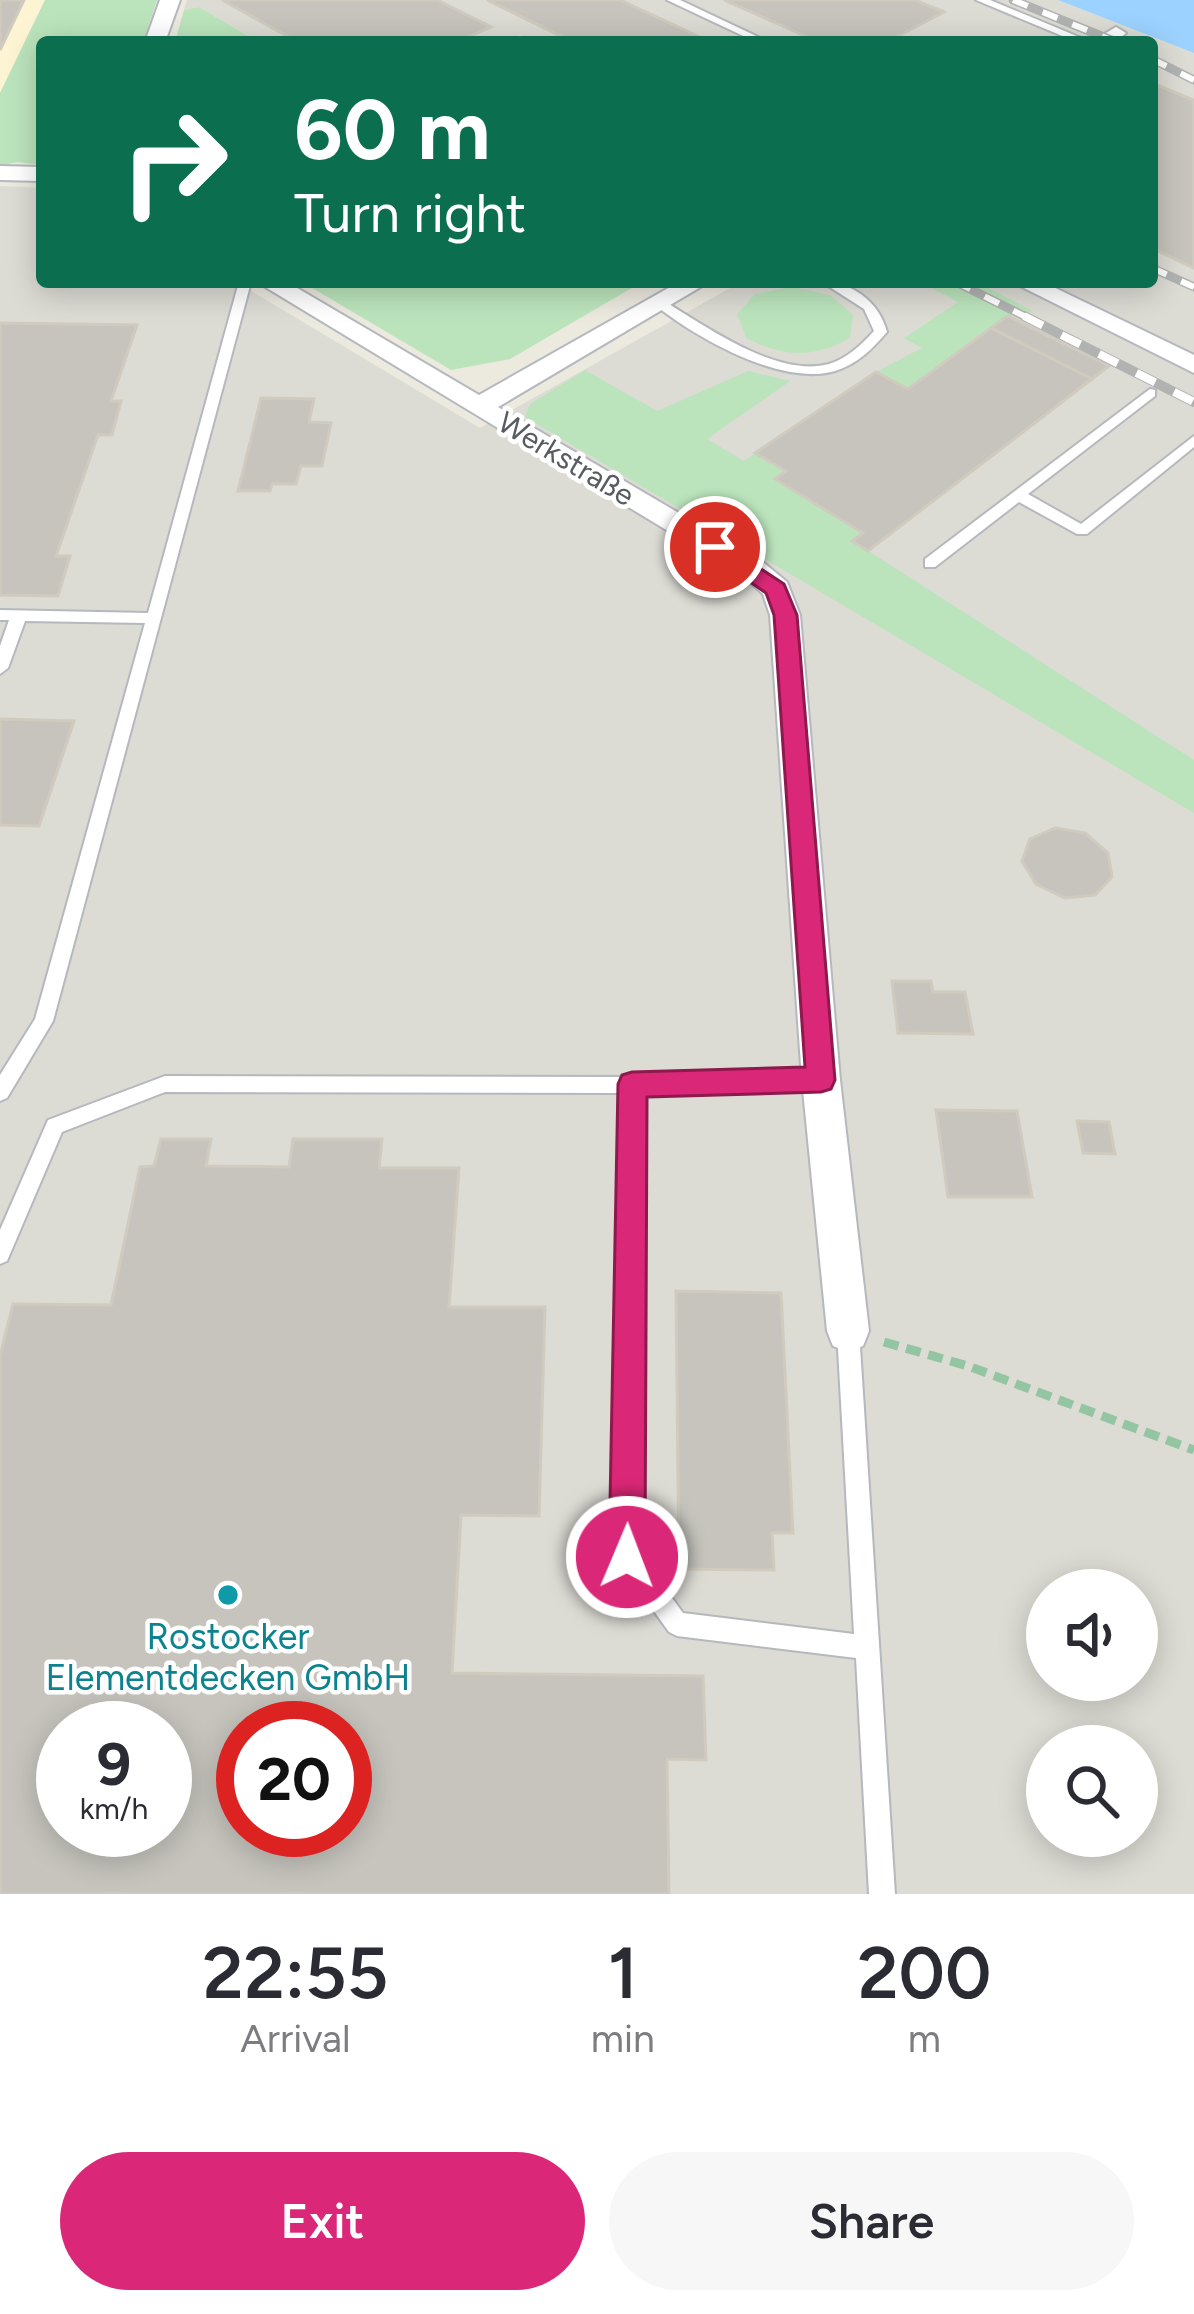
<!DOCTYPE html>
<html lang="en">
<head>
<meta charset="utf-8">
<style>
  :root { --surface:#fff; --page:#f7f7f7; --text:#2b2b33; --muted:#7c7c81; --accent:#db2777 }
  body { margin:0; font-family:Figtree,sans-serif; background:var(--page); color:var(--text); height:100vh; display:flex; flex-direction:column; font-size:45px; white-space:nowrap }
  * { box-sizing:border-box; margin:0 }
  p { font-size:39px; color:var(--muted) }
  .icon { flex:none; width:66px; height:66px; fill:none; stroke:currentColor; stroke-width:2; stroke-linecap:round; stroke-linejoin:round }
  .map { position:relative; height:1894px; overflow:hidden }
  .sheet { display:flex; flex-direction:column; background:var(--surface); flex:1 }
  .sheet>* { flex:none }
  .banner { position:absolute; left:36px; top:36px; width:1122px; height:252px; border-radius:12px; box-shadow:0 6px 30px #0003; background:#0b6e4f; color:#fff; overflow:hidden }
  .tools { position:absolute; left:1026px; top:1569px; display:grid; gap:24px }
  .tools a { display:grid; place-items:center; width:132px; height:132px; border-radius:50%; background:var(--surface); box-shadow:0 6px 30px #0003; font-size:60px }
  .speed { position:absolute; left:36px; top:1701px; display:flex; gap:24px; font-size:60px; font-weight:700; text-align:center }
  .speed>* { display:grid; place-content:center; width:156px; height:156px; border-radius:50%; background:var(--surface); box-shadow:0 6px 30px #0003; line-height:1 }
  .speed small { font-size:30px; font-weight:400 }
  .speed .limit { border:18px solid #d22; background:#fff; color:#111 }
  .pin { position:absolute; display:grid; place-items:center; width:102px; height:102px; color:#fff; margin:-51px; border:6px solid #fff; border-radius:50%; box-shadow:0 3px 12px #0007 }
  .me { position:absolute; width:132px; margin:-66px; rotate:1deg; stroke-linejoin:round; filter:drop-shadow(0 0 9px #0008) }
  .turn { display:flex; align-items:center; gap:42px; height:252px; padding:0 60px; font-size:54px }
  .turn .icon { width:156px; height:156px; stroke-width:2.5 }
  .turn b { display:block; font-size:84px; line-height:102px }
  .eta { display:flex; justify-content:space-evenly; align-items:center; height:204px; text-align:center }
  .eta b { font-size:72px; font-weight:600; line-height:84px }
  .cta { display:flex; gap:24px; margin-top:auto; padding:24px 60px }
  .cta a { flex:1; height:138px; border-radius:72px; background:var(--accent); color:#fff; font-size:48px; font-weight:600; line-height:138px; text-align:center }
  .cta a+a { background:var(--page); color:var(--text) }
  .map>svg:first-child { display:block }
  .commercial { fill:#fdf4d3 }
  .industrial { fill:#dcdbd4; fill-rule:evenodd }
  .green { fill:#bbe4bc }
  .water { fill:#9cd2ff }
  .building { fill:#c6c4bd; stroke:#d0cbbe; stroke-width:3; fill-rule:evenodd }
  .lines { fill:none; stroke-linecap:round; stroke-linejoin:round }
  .service-casing { stroke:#b5b8bd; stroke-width:4 }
  .minor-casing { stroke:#b5b8bd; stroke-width:4 }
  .path { stroke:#94c5a3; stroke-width:9; stroke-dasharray:15 8; stroke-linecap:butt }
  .service { fill:#fff; fill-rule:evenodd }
  .minor { fill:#fff; fill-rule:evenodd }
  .rail-far1-casing { stroke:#b1b2b2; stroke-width:9 }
  .rail-casing { stroke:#b1b2b2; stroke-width:10 }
  .rail-far1 { stroke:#fff; stroke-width:6; stroke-dasharray:16; stroke-linecap:butt }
  .rail { stroke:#fff; stroke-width:8; stroke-dasharray:21; stroke-linecap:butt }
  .route { fill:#db2777; stroke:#8e194d; stroke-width:3 }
  .culture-dot { fill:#0f9aa8; stroke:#fff; stroke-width:4.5 }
  .labels { text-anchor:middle; stroke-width:9; stroke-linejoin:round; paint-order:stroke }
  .street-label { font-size:30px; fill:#585c61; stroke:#fff }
  .near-culture-label { font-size:36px; fill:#0d838f; stroke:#fff }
</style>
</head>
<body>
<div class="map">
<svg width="1194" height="1894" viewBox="0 0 1194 1894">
  <rect width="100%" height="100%" fill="#ece9df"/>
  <path class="commercial" d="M0,0H45L0,93Z"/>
  <path class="industrial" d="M187,0H1058L1194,53V1894H0V186L42,188V282H236L480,428L741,282H1152V42H534L520,35L505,42H260L199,7L184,10ZM1047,1590H1137V1680H1047ZM63,1728H165V1830H63ZM243,1728H345V1830H243ZM1047,1746H1137V1836H1047Z"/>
  <g class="green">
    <path d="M45,0H157L143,42H42V165L17,162L0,166V93Z"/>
    <path d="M199,7L259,42H175L184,10Z"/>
    <path d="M302,282H642L510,359L451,370Z"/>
    <path d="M921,282H976L1033,311L1008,316L908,389L876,372L922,348L904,338L958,302Z"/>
    <path d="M792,287L830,295L853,315L850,338C811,359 785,357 746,338L737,314L755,294Z"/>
    <path d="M585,370L657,411L748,371L790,381L707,439L744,461L755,453L786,471L776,480L863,533L853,541L1194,760V813L525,417L530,404Z"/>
  </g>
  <path class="water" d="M1058,0H1194V53Z"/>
  <g class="building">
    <path d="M0,0H24L0,50Z"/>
    <path d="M222,0H437L491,27L456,42H298Z"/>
    <path d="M487,0H620L711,42H573Z"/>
    <path d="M724,0H915L944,12L887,42H819Z"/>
    <path d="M1152,83L1194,100V268L1152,248Z"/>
    <path d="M1008,316L1109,366L1092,379L991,328Z"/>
    <path d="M0,323L137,325L111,401H121L112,435H98L56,556H70L58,596L0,595Z"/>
    <path d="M991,328L1092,379L868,551L852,541L863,533L775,479L786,471L755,453L876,372L908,389Z"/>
    <path d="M261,398L314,399L309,422L331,423L322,466H301L296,484H272L270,491H238Z"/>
    <path d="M0,719L74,721L39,826L0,825Z"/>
    <path d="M1055,828L1085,833L1108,853L1112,877L1095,895L1065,898L1036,884L1022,861L1030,839Z"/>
    <path d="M892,981H931L933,992H965L973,1034L898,1033Z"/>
    <path d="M936,1110L1017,1111L1032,1197H948Z"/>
    <path d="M1077,1121L1109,1122L1115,1154L1083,1153Z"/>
    <path d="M161,1139H211L206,1166L289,1167L293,1139H382L379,1168H459L449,1307H545L539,1516L461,1515L452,1673L703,1676L706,1760L667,1759L669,1894H0V1356L13,1304L111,1305L140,1167L154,1166ZM63,1728H165V1830H63ZM243,1728H345V1830H243Z"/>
    <path d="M676,1291L781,1293L793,1533H772L774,1570L679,1569Z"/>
  </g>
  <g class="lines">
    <g class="service-casing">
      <g id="service">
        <path d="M667,0H680L769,42H756Z"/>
        <path d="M976,0H990L1091,42H1077Z"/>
        <path d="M239,282H251L53,1021L7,1098L0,1101V1075L35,1019L145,623L25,621L8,668L0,674V646L9,620H0V610L148,613Z"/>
        <path d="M822,282C853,282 879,302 887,332C872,349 858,364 835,371C782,387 694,337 654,304L664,301C707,327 777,378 829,364C848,358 861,345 874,331L864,309Z"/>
        <path d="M1150,389L1155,390V396L1028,494L1081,524L1194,436V447L1087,534H1077L1019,502L935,567H925V559Z"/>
        <path d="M821,1072L828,1074L831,1080L828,1086L821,1088L642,1093L639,1553L683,1613L854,1634L837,1331L840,1324L848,1321L856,1324L859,1331L895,1894H869L856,1658L677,1636L669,1632L615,1557L622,1093L165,1092L62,1132L7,1261L0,1264V1230L48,1120L165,1076L632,1077Z"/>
      </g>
    </g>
    <g class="minor-casing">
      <g id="minor">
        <path d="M160,0H180L165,42H145Z"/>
        <path d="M1116,27L1126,33L1115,42H1091Z"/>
        <path d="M0,166L42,167V181L0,180Z"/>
        <path d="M257,282H287L479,395L679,282H709L498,407L764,563L787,582L800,615L840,1080L869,1331L863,1346L848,1352L833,1346L827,1331L802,1080L770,615L763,594L744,577Z"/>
        <path d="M1012,282H1043L1194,355V373Z"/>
      </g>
    </g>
    <path class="path" d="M884,1342L968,1366L1194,1450"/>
    <use href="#service" class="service"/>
    <use href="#minor" class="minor"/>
    <g class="rail-far1-casing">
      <g id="rail-far1">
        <path d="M1013,0L1116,42"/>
        <path d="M1152,59L1194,80"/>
        <path d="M1152,268L1194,287"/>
        <path d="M956,282L1030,319"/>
      </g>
    </g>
    <g class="rail-casing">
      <path id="rail" d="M1024,316L1194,402"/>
    </g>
    <use href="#rail-far1" class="rail-far1"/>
    <use href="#rail" class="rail"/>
  </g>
  <path class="route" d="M715,539L784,584L797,615L835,1080L831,1089L821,1092L647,1097L645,1557L639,1569L627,1575L615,1569L609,1557L618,1084L622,1075L632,1072L805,1067L774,615L766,593L707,552L704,547Z"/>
  <circle class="culture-dot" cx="228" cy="1595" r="12"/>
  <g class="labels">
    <g class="street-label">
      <text transform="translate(566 459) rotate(31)" y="10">Werkstraße</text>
    </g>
    <g class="near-culture-label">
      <text x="228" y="1649">Rostocker<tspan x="228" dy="41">Elementdecken GmbH</tspan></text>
    </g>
  </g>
</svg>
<div class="tools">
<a><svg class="icon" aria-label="sound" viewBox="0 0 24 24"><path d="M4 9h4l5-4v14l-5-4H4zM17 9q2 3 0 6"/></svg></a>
<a><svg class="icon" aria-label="search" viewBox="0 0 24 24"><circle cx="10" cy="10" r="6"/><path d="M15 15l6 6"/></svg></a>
</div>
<div class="speed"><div>9<small>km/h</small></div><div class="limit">20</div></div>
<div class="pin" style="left:715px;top:547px;background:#d93025"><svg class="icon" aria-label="arrive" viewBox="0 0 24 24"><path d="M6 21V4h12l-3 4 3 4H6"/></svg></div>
<svg class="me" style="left:627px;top:1557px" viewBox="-20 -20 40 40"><circle r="17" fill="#db2777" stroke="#fff" stroke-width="3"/><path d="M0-11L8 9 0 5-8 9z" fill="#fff"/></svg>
<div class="banner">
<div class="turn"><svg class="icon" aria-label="right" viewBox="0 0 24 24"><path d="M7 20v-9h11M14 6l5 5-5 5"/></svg><div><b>60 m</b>Turn right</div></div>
</div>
</div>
<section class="sheet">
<div class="eta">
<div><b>22:55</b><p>Arrival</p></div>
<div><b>1</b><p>min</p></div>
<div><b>200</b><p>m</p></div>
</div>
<div class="cta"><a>Exit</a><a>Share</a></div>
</section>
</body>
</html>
